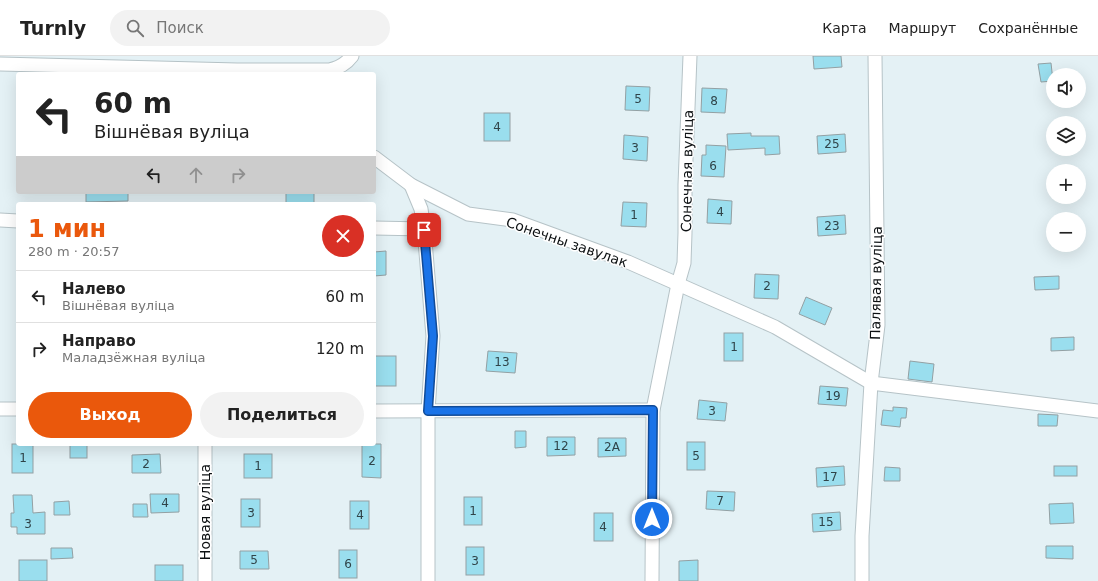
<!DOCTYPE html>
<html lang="ru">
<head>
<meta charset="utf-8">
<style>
  :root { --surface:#fff; --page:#f2f2f2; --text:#222; --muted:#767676; --line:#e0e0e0; --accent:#ea580c }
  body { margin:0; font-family:"DejaVu Sans",sans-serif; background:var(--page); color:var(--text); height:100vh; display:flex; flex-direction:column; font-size:15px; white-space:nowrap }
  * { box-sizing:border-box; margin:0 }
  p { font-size:13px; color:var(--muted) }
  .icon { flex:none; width:22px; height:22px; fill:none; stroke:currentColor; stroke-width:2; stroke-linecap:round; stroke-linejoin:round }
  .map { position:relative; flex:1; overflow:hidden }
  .details { position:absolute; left:16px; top:146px; width:360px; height:244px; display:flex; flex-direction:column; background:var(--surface); border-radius:4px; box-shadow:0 4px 16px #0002 }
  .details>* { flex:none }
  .hud { position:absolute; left:16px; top:16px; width:360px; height:122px; border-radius:4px; box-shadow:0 4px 16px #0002; background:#fff; color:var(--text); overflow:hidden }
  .tools { position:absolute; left:1046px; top:12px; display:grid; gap:8px }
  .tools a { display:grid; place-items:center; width:40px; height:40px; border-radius:50%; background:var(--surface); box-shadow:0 4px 16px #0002; font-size:20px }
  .pin { position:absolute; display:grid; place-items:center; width:34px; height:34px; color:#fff; margin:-17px; border-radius:8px; box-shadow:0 2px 6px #0006 }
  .me { position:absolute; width:44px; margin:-22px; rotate:0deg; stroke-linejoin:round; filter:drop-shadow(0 0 3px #0008) }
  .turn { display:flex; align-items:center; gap:14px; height:84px; padding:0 12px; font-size:18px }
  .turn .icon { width:52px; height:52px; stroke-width:2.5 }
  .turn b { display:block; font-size:28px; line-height:34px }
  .lanes { display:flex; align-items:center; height:38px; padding:0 12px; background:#0003; justify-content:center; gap:20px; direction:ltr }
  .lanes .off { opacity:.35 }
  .round { display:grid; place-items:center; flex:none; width:42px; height:42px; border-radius:21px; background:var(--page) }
  .summary { display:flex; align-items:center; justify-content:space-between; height:68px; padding:0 12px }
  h1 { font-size:24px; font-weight:700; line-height:30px; color:var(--accent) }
  .primary-button { display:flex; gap:8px; margin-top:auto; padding:8px 12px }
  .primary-button a { flex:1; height:46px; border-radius:24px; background:var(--accent); color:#fff; font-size:16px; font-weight:700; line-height:46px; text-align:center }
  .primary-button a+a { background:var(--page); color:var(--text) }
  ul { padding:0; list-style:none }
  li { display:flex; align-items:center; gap:12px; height:52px; padding:0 12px; border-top:1px solid var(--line) }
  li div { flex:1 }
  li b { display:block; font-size:15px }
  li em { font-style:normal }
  header { display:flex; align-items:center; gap:24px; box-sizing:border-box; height:56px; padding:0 20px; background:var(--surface); border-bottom:1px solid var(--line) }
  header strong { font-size:19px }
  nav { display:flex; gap:22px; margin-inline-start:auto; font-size:14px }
  .search { width:280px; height:36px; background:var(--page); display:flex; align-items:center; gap:10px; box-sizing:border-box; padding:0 14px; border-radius:22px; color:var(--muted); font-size:15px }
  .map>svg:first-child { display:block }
  .building { fill:#9adeee; stroke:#93a0a3 }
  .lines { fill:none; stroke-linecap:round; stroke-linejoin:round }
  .minor-casing { stroke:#b6c3c7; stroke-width:15 }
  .minor { stroke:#fff; stroke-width:13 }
  .route-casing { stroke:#114b97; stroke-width:10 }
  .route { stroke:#1a73e8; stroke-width:7 }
  .labels { text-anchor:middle; stroke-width:3; stroke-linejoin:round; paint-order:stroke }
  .number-label { font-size:12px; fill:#304449 }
  .street-label { font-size:14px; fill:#0c1012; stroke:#fff }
</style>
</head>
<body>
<header>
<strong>Turnly</strong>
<div class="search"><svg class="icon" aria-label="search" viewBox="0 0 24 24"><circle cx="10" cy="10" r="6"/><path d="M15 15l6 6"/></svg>Поиск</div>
<nav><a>Карта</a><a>Маршрут</a><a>Сохранённые</a></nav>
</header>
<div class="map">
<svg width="1098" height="525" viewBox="0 0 1098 525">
  <rect width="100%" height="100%" fill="#e4f1f5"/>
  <g class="building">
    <path d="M813,0H841L842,11L814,13Z"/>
    <path d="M1051,7L1053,25L1041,26L1038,8Z"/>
    <path d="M626,30L650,31L649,55L625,54Z"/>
    <path d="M702,32L727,33L725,57L701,56Z"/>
    <rect x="484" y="57" width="26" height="28"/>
    <path d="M751,77V80H779L780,98L765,99V92L728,94L727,78Z"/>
    <path d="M845,78L846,96L818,98L817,80Z"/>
    <path d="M624,79L648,81L647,105L623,103Z"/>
    <path d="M706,89L726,90L724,121L701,120L702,99H706Z"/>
    <path d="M86,136H128V145L86,146Z"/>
    <path d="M286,136H314V147L286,148Z"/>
    <path d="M708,143L732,145L731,168L707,167Z"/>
    <path d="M623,146L647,147L646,171L621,170Z"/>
    <path d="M845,159L846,178L818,180L817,161Z"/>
    <path d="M386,195V219L374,220V196Z"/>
    <path d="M755,218L779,219L778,243L754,242Z"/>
    <path d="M1059,220V233L1035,234L1034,221Z"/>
    <path d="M806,241L832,252L825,269L799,258Z"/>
    <rect x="724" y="277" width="19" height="28"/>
    <path d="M1074,281V294L1051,295V282Z"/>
    <path d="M488,295L517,297L515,317L486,315Z"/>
    <rect x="374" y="300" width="22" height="30"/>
    <path d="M910,305L934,308L932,326L908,323Z"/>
    <path d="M820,330L848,332L846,350L818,348Z"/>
    <path d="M699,344L727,347L725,365L697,363Z"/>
    <path d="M893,351L907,352L906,362H901L900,371L881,369L883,354L893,355Z"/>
    <path d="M1038,358L1058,359L1057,370H1038Z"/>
    <path d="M515,375H526V391L515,392Z"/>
    <path d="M547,381H575V399L547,400Z"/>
    <path d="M598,382H626V400L598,401Z"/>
    <rect x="687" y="386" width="18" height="28"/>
    <rect x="12" y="388" width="21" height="29"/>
    <rect x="70" y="388" width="17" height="14"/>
    <path d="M362,388H381V422L362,421Z"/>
    <path d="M160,398L161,417H132V399Z"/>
    <rect x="244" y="398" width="28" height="24"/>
    <path d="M844,410L845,429L817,431L816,412Z"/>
    <rect x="1054" y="410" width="23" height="10"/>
    <path d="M885,411L900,412V425H884Z"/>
    <path d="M707,435L735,436L734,455L706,453Z"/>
    <path d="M150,438H179V456L151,457Z"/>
    <path d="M13,439H32L33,457L45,456V478H17V471H11V457H14Z"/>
    <rect x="464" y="441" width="18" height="28"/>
    <rect x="241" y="443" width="19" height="28"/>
    <path d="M69,445L70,459H54V446Z"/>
    <rect x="350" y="445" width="19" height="28"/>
    <path d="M1073,447L1074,467L1050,468L1049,448Z"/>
    <path d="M133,448H147L148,461H133Z"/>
    <path d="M840,456L841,474L813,476L812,458Z"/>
    <rect x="594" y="457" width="19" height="28"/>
    <path d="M1046,490H1073V503L1046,502Z"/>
    <rect x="466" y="491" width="18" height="28"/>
    <path d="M51,492H72L73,502L51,503Z"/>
    <rect x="339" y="494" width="18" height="28"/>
    <path d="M240,495H268L269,513H240Z"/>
    <rect x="19" y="504" width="28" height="21"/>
    <path d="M698,504V525H679V505Z"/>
    <rect x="155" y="509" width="28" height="16"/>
  </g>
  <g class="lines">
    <g class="minor-casing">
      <g id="minor">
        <path d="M0,8L237,14H329C339,12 346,8 352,0"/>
        <path d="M374,101L411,129L468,158L513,164L628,206L775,271L871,327L1098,355"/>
        <path d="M411,129L421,153L424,173L433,280L428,355V525"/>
        <path d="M0,164L18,165"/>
        <path d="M374,172L424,173"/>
        <path d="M0,353H18"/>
        <path d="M374,355L653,354"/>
        <path d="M205,388V525"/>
        <path d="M652,525L653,354L678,228L684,207L685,177V129L690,0"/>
        <path d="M862,525V480L871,327L878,269L875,0"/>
      </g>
    </g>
    <use href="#minor" class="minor"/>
  </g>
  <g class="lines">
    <g class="route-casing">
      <path id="route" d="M424,174L433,280L428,355L653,354L652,463"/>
    </g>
    <use href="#route" class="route"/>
  </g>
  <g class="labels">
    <g class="number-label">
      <text x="638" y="47">5</text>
      <text x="714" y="49">8</text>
      <text x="497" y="75">4</text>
      <text x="832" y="92">25</text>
      <text x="635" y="96">3</text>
      <text x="713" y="114">6</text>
      <text x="720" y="160">4</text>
      <text x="634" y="163">1</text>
      <text x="832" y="174">23</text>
      <text x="767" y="234">2</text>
      <text x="734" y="295">1</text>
      <text x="502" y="310">13</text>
      <text x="833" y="344">19</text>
      <text x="712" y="359">3</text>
      <text x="561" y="394">12</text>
      <text x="612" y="395">2А</text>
      <text x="696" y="404">5</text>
      <text x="23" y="406">1</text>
      <text x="372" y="409">2</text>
      <text x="146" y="412">2</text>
      <text x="258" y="414">1</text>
      <text x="830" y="425">17</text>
      <text x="720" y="449">7</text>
      <text x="165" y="451">4</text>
      <text x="473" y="459">1</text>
      <text x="251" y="461">3</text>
      <text x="360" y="463">4</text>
      <text x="826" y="470">15</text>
      <text x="28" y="472">3</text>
      <text x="603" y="475">4</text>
      <text x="254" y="508">5</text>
      <text x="475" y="509">3</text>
      <text x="348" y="512">6</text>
    </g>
    <g class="street-label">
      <text transform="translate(687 115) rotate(-89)" y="5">Сонечная вуліца</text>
      <text transform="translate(567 186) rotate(19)" y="5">Сонечны завулак</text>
      <text transform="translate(876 227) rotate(-89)" y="5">Палявая вуліца</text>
      <text transform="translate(205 456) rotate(-90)" y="5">Новая вуліца</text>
    </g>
  </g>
</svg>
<div class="tools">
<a><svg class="icon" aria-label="sound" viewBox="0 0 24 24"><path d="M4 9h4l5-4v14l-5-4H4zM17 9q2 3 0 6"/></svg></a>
<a><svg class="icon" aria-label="layers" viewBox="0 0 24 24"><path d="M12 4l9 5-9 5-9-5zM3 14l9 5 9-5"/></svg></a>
<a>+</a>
<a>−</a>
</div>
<div class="pin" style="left:424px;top:174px;background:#d93025"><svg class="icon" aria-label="arrive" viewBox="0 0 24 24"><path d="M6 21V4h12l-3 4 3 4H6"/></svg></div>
<svg class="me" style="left:652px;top:463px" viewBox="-20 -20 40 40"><circle r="17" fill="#1a73e8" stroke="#fff" stroke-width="3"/><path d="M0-11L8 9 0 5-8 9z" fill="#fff"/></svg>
<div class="hud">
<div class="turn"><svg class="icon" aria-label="left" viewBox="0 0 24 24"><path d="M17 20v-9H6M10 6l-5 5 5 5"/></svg><div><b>60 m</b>Вішнёвая вуліца</div></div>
<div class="lanes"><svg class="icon" aria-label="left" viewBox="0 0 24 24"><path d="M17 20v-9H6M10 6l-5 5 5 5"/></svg><svg class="icon off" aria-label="ahead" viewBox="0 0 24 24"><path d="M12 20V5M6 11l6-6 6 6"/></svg><svg class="icon off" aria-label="right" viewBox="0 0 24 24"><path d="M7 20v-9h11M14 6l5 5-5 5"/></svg></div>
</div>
<section class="details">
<div class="summary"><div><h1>1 мин</h1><p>280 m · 20:57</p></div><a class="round" style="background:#d93025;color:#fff"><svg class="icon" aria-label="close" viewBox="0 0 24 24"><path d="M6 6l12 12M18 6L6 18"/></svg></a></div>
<ul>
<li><svg class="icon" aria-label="left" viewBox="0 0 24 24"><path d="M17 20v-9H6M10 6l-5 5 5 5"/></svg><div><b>Налево</b><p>Вішнёвая вуліца</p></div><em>60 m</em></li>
<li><svg class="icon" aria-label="right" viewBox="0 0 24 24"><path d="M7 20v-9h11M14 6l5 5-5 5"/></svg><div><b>Направо</b><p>Маладзёжная вуліца</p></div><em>120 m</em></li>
</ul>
<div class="primary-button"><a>Выход</a><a>Поделиться</a></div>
</section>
</div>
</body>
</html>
